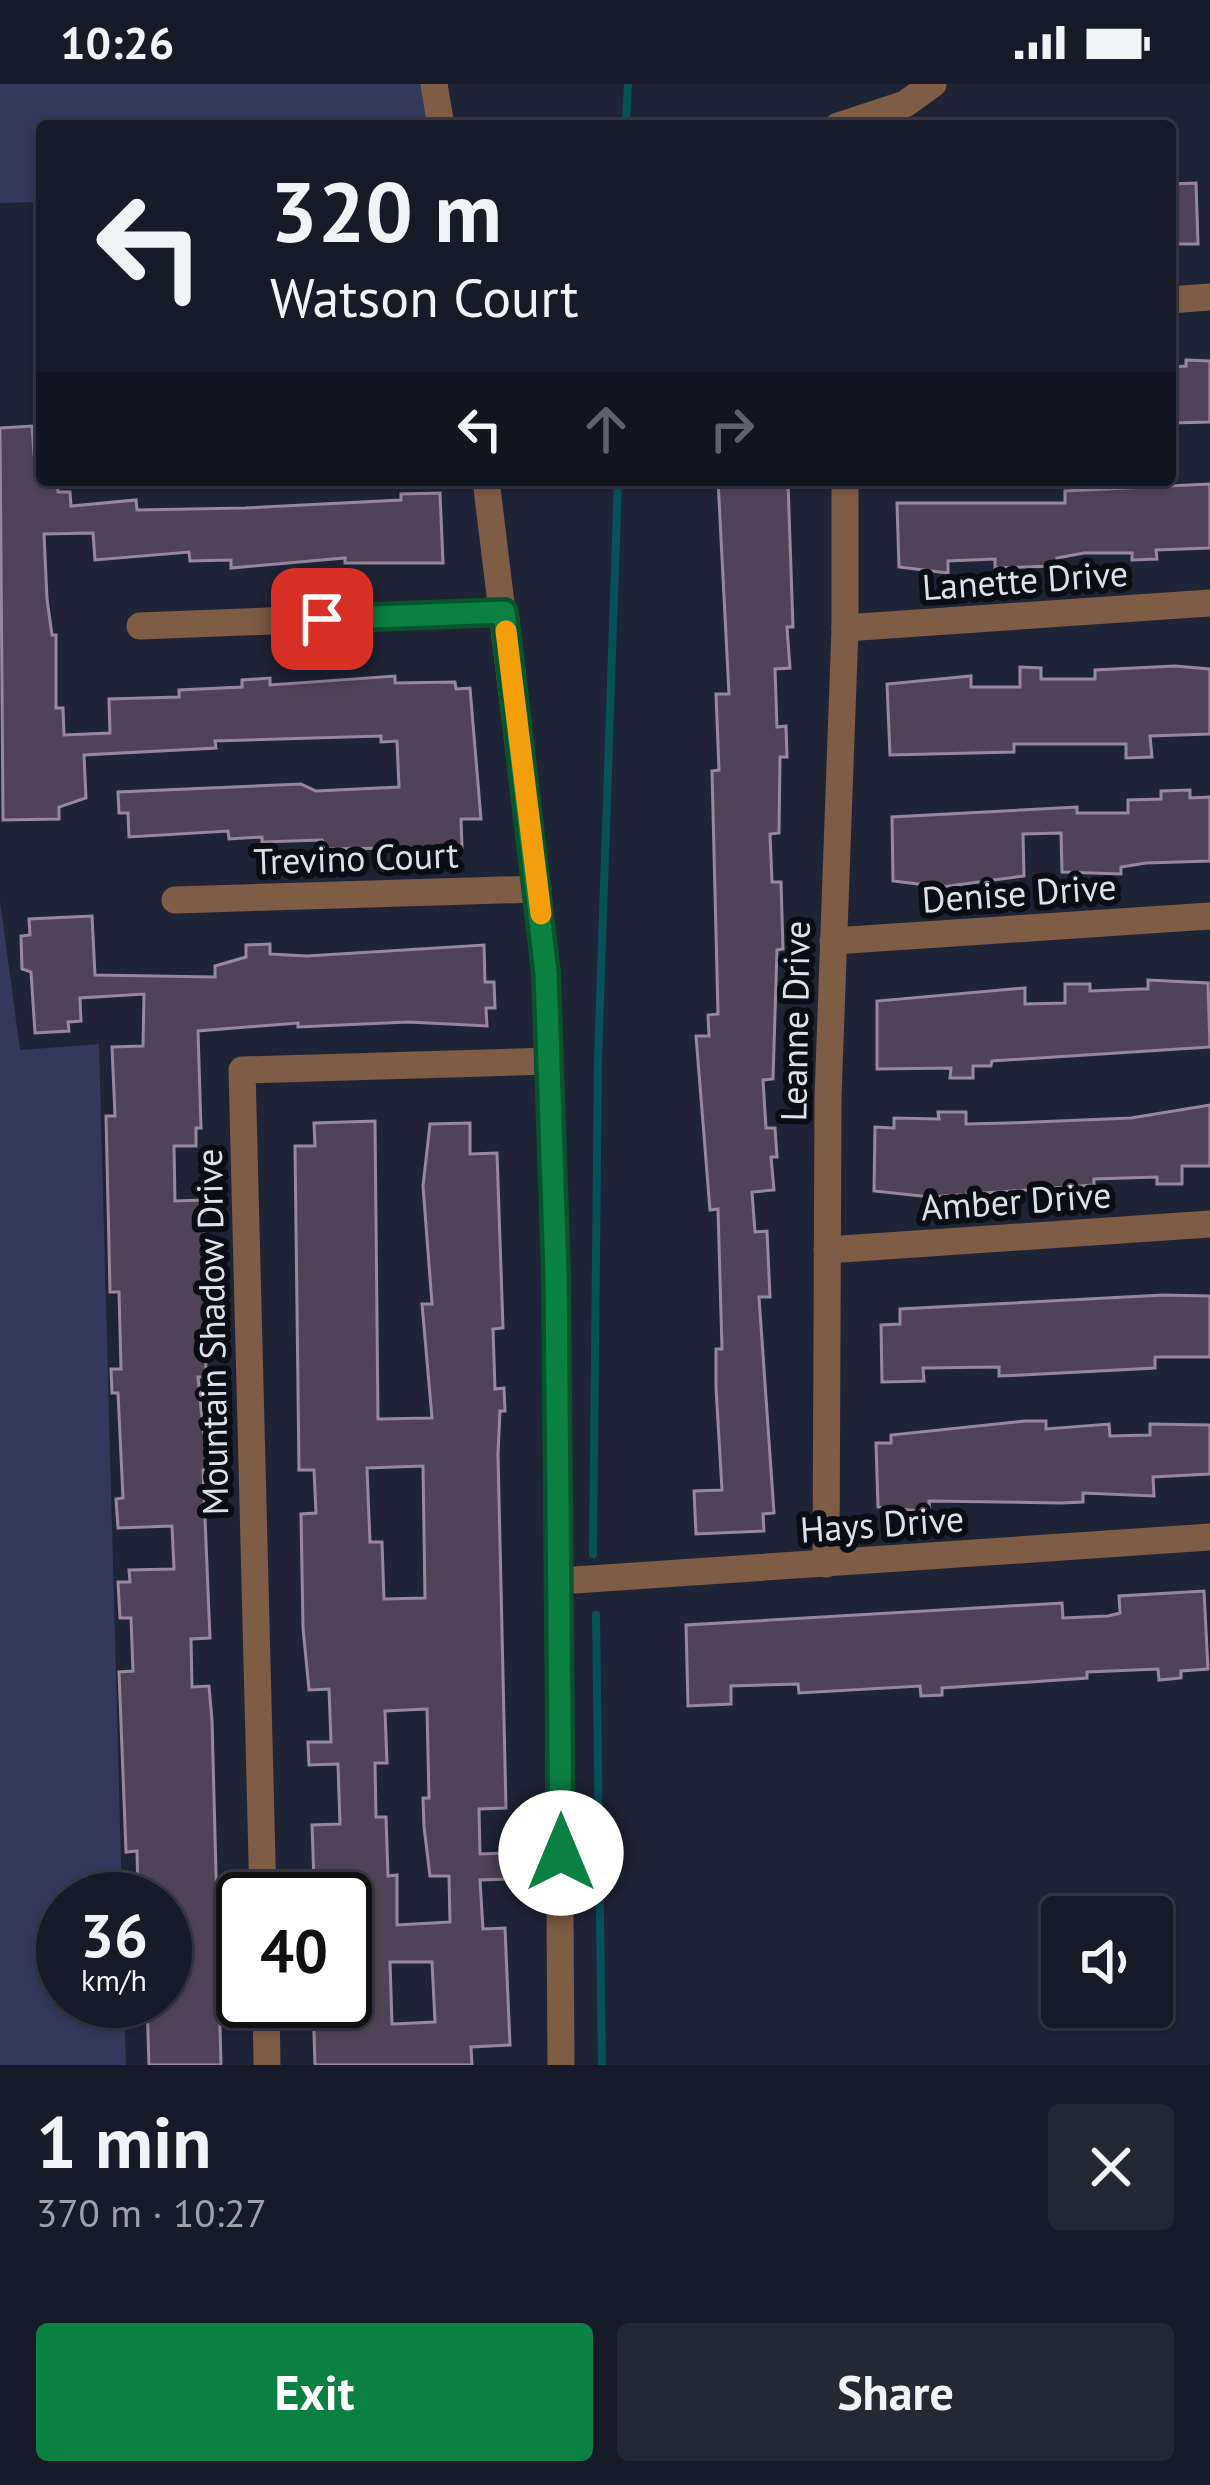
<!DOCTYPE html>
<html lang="en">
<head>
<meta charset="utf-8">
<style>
  :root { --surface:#171a28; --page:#242734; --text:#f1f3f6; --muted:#9ea1a8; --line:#363845; --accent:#0b8043 }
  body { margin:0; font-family:"PT Sans",sans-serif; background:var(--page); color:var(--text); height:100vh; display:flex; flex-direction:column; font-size:45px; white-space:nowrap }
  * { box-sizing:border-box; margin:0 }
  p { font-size:39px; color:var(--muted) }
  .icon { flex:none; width:66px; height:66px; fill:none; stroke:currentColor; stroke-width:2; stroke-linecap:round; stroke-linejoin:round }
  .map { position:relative; height:1981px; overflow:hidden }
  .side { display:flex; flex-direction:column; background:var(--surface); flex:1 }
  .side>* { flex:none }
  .guide { position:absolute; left:36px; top:36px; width:1140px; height:366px; border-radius:12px; box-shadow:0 3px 9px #0004,0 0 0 3px var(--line); background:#171a28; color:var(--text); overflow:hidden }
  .buttons { position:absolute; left:1041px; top:1812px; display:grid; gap:24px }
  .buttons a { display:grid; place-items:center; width:132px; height:132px; border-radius:12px; background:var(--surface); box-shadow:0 3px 9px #0004,0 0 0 3px var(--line); font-size:60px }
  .speed { position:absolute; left:36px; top:1788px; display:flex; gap:24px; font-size:60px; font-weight:700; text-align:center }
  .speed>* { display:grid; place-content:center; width:156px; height:156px; border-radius:50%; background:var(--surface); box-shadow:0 3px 9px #0004,0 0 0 3px var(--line); line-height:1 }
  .speed small { font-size:30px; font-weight:400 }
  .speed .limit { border:6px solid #111; border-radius:18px; background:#fff; color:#111 }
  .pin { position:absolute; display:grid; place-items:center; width:102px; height:102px; color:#fff; margin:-51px; border-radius:24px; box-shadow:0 6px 18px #0006 }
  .me { position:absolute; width:132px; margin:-66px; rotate:0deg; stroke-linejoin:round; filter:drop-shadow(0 0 9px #0008) }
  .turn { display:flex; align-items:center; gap:42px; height:252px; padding:0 36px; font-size:54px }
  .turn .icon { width:156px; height:156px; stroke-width:2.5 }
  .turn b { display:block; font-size:84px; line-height:102px }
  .lanes { display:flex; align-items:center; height:114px; padding:0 36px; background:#0003; justify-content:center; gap:60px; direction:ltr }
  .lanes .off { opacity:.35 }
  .round { display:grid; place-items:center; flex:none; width:126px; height:126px; border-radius:12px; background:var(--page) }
  .overview { display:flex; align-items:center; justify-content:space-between; height:204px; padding:0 36px }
  h1 { font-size:72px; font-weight:700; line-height:90px }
  .button { display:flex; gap:24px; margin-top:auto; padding:24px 36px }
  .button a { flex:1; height:138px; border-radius:12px; background:var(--accent); color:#fff; font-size:48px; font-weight:700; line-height:138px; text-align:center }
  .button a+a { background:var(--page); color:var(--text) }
  .status { display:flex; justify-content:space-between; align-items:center; height:84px; padding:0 60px; background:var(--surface); direction:ltr }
  .status svg { height:33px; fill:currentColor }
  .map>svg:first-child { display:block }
  .green { fill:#33395a }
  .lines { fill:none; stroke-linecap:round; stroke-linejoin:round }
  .stream { stroke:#075159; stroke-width:8 }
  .building { fill:#514357; stroke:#97889d; stroke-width:3; fill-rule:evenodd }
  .minor { stroke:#7e5c45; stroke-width:27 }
  .route-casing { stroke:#07532c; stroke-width:30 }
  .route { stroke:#0b8043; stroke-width:21 }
  .slow { stroke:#f59e0b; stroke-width:21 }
  .labels { text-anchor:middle; stroke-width:12; stroke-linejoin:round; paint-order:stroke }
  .street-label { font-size:36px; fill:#dcdfec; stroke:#0b0d15 }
</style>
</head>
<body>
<div class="status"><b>10:26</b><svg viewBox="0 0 49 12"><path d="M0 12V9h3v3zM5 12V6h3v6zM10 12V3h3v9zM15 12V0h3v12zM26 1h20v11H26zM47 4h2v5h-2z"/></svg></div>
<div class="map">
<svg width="1210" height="1981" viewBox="0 0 1210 1981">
  <rect width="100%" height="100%" fill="#1f2336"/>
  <g class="green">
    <path d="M0,0H434L441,42H42V118L0,119Z"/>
    <path d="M0,817L20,966L99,960L122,1815H63V1917H124L126,1981H0Z"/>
  </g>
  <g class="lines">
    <g class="stream">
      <path d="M626,37L628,0"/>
      <path d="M593,1470L598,975L618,396"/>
      <path d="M596,1531L602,1981"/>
    </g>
  </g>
  <g class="building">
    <path d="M1196,99L1198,160H1174L1170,100Z"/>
    <path d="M1186,276L1210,277V338L1172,339L1171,283L1186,282Z"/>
    <path d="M32,342L34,370L42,369V396H57L58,408H70L71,422L136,416L137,426L245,424L401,416V410L440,409L443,479H345V474L231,484V476L190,477L189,468L95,476L93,449L44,450L47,515L52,551H56V624H63L64,651L110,649L109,615L179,613V606L242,603V596L270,594V601L395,592V599L455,598L456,605L470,604L481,735H461L462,763L327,765L322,756L262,758V753L229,755L228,747L129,753L128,729H119L118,708L301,700L316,707L399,703L397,657L381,658V652L215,657L216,664L84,671L86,714L59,723V735L3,736L0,344Z"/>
    <path d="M718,396L788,399L793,543H787L790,584L775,585L777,643L786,642L787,673H780L779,749L770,750L772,798H781L783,865L777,866L773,995L763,996L766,1044H775L777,1073H771L774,1106L752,1108L755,1148L767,1147L770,1213H759L774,1429L763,1430L764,1447L696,1450L694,1407L722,1406L716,1304V1265H722L718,1125L710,1126L696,952H709L708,931L718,930L712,687L719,686L716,610H729Z"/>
    <path d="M1210,400V464L1156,466L1157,475L1132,476V469H1084L1057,474V482L995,484V475L948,477V489L899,483L897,419H1065V407Z"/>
    <path d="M1175,582L1210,585V650L1150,652L1152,673L1126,674V660H1014V668L890,671L887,600L971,592V603H1020V583L1041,584V595H1095V586Z"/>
    <path d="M1190,706V714L1210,713V777L1146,779L1121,783V790L1062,788L1061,749L1023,750L1024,792L942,803L893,797L892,733L1077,723V729H1128V716L1161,715V707Z"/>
    <path d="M92,832L95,891L215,893V882L246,873V861L270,860V870L307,872L484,861L485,898H494L495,924H486L487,942L408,938L298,943V939L198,947L201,1044H196V1062H174L175,1117L204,1116L206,1293H198L207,1385L203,1386L210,1554L191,1555L192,1603L209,1602L212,1636L221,1981H149L147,1917H165V1815L138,1810L137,1767L126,1768L119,1588L133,1587L131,1534H120L118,1498H130L129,1486L174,1485L172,1442L118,1444L116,1415L123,1414L118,1309H112L111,1285H121L119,1208H110L106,1032H115L112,963L143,962L144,910L80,914L81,937L68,938L69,947L35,949L31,888L22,885L21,852L30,851L29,835Z"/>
    <path d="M1148,896L1208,899L1210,963L992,977L991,982H973V994H950L951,984L877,985V917L1025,904V920L1065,919V900H1090V907L1140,905H1148Z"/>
    <path d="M1210,1021V1082H1182V1100H1157V1093L1094,1095V1101L931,1113L874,1107L875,1043L894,1044V1034L939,1035L938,1028H966V1040L1008,1039L1131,1034Z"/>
    <path d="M375,1037L378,1335L432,1334L422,1220H432L423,1102L430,1040L470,1039V1070L497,1069L503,1244L493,1245L495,1305L504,1304L505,1327H500L498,1370L506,1724L479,1725L480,1770L506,1769L507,1795L480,1796L483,1845L505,1844L510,1961L471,1963L472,1981H315L313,1917H345V1813H327L326,1798H314L312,1741L340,1740L338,1680L309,1681L308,1658H331L329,1605L309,1606L303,1544L301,1430L316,1429L314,1386H299L295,1062H315L314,1039ZM423,1382L425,1514L384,1515L382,1458H370L367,1384ZM427,1625L429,1714H423L424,1743L430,1792H449L450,1838L397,1841V1791L388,1792L386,1733H376L375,1679H387L385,1627ZM390,1878H432L435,1938L392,1940Z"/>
    <path d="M1163,1211L1210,1212V1273H1155V1284L1022,1291L999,1292V1283L923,1284L924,1297L882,1298L881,1241L900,1240V1225Z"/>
    <path d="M1025,1337H1046V1345L1109,1340L1110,1352L1150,1351V1340L1210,1341V1390L1153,1393L1154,1412L1083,1409V1418L1061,1419L929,1417L930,1428L878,1423L876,1359H891V1351Z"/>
    <path d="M1204,1507L1208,1585L1181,1587V1594L1159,1596L1158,1585L1087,1588V1594L942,1604V1611L921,1612L920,1602L799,1609L798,1600L731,1602V1620L688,1622L686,1541L1062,1519L1063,1534L1108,1532L1120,1529L1119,1512Z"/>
  </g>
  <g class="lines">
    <g class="minor">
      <path d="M434,0L441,42"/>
      <path d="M838,42L905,20L933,0"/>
      <path d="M1170,216L1210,213"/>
      <path d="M486,396L546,889L556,1190L561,1981"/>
      <path d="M140,542L504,528"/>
      <path d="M845,544L1210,519"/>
      <path d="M175,816L538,805"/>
      <path d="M833,857L1210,832"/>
      <path d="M827,1166L1210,1140"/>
      <path d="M826,1480L828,1013L845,544V396"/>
      <path d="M560,1497L1210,1453"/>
      <path d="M263,1815L242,986L549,977"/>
      <path d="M266,1917L267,1981"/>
    </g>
  </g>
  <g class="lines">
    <g class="route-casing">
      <path id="route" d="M322,535L504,528L546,889L556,1190L561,1769"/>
    </g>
    <use href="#route" class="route"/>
    <path class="slow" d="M506,547L541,830"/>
  </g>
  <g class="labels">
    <g class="street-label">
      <text transform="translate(1025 496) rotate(-4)" y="13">Lanette Drive</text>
      <text transform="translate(356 774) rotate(-2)" y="13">Trevino Court</text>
      <text transform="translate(1019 809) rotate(-4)" y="13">Denise Drive</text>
      <text transform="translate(795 937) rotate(-89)" y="13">Leanne Drive</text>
      <text transform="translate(1016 1117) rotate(-4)" y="13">Amber Drive</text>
      <text transform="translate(212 1248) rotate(-91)" y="13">Mountain Shadow Drive</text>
      <text transform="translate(882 1440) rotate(-4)" y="13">Hays Drive</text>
    </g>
  </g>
</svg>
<div class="buttons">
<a><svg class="icon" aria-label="sound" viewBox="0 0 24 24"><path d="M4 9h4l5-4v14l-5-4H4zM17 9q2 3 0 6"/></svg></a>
</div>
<div class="speed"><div>36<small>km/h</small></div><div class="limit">40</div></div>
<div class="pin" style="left:322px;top:535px;background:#d93025"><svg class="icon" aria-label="arrive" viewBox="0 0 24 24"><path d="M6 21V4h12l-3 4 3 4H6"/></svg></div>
<svg class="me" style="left:561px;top:1769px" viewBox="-20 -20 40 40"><circle r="19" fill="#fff"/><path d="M0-13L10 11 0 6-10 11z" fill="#0b8043"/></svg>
<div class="guide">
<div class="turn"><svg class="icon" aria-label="left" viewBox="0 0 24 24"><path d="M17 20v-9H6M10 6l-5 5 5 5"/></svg><div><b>320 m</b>Watson Court</div></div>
<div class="lanes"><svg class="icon" aria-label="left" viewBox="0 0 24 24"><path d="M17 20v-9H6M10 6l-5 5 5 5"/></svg><svg class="icon off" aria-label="ahead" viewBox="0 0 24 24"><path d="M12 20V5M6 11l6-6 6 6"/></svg><svg class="icon off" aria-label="right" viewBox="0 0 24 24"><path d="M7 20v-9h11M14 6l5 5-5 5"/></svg></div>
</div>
</div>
<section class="side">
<div class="overview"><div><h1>1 min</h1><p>370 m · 10:27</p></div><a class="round"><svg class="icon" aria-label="close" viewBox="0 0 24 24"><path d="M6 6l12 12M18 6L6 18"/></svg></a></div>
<div class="button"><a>Exit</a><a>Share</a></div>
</section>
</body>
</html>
